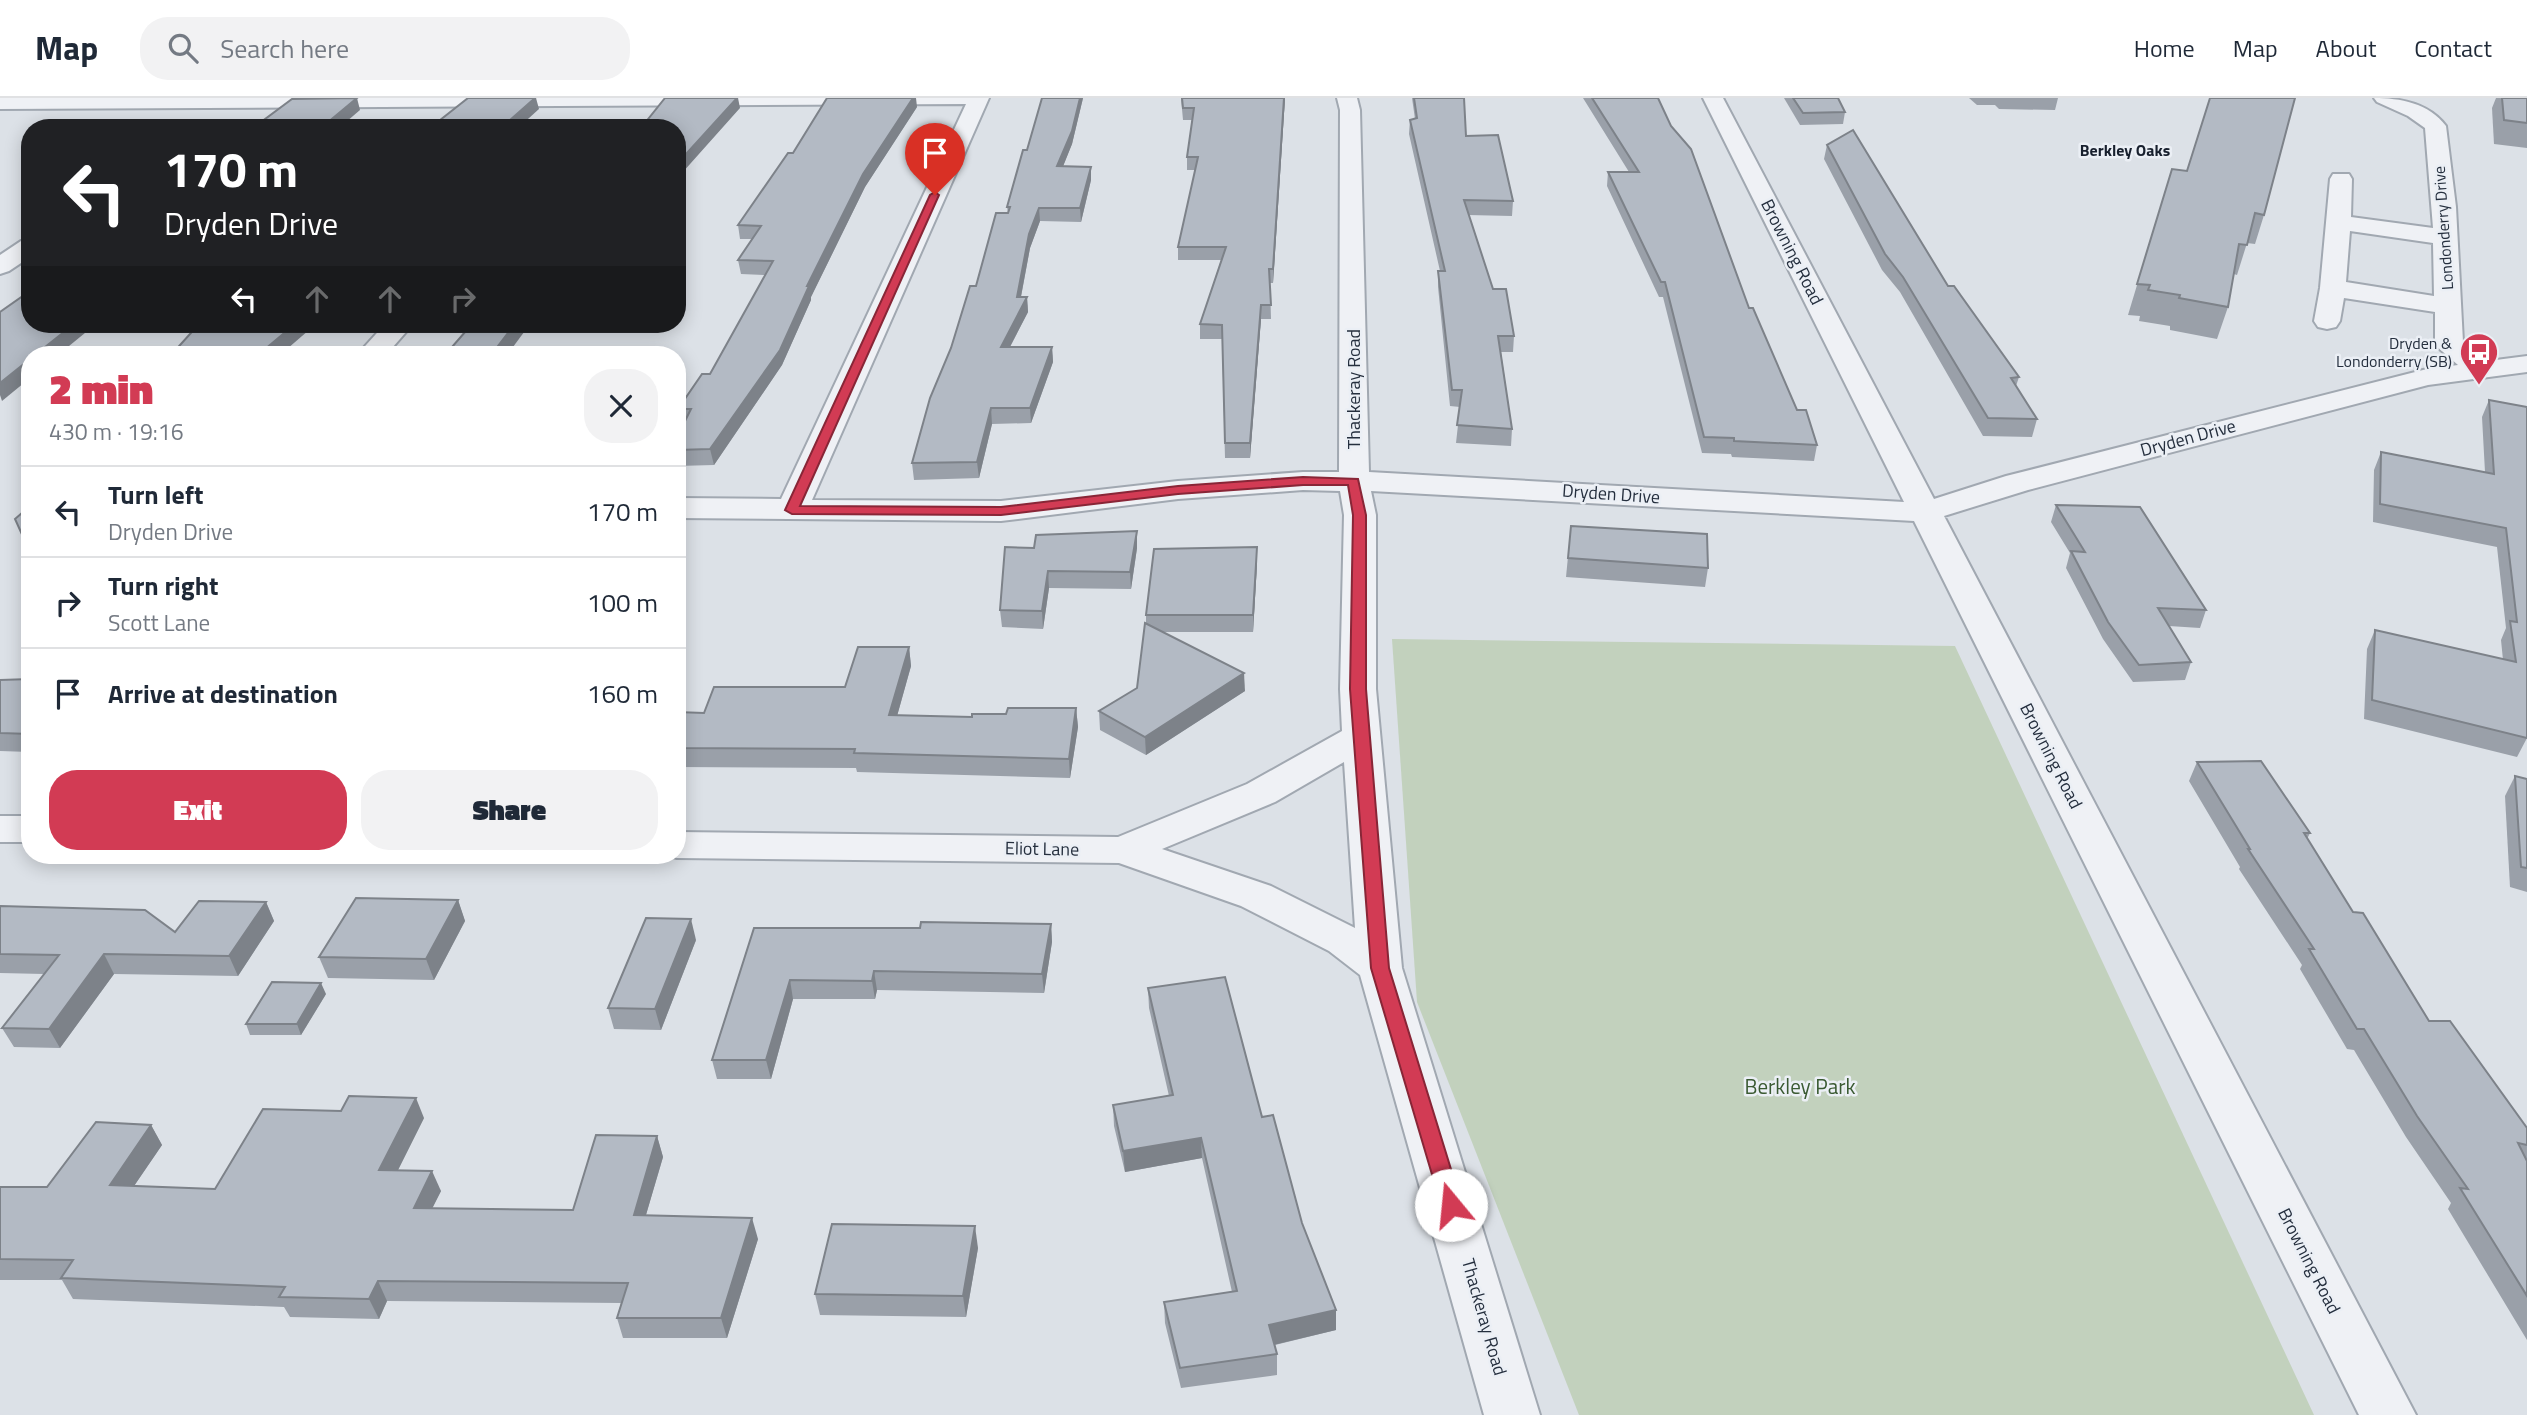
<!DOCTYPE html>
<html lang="en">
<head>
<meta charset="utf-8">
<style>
  :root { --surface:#fff; --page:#f2f2f3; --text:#1f2937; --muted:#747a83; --line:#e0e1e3; --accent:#d23b54 }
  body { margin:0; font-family:"Titillium Web",sans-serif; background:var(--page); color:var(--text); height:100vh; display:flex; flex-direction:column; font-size:26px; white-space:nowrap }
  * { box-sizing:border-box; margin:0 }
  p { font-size:23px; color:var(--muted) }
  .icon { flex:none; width:38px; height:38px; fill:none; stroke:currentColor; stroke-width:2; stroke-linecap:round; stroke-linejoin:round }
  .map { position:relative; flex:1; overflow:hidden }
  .drawer { position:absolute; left:21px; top:248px; width:665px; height:518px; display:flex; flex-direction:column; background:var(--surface); border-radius:28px; box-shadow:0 4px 18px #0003 }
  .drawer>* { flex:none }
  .guide { position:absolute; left:21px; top:21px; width:665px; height:214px; border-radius:28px; box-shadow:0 4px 18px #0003; background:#202124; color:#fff; overflow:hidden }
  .pin { position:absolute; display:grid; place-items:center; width:60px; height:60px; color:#fff; margin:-72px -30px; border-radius:50% 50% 50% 0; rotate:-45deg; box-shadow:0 0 7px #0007 }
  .pin .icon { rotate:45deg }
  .me { position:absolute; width:77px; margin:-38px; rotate:343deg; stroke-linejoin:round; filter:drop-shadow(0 0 5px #0008) }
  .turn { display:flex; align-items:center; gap:24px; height:147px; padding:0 28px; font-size:32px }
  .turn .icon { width:91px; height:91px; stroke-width:2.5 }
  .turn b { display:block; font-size:49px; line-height:60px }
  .lanes { display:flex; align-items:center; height:66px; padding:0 28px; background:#0003; justify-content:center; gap:35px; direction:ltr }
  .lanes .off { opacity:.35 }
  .round { display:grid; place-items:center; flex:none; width:74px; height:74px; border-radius:28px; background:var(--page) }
  .summary { display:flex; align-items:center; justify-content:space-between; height:119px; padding:0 28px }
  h1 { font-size:42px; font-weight:800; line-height:52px; color:var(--accent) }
  .action { display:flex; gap:14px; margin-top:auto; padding:14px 28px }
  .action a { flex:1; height:80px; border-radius:28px; background:var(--accent); color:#fff; font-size:28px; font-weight:800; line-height:80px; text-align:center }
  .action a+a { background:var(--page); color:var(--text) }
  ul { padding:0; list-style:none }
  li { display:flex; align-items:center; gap:21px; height:91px; padding:0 28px; border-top:2px solid var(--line) }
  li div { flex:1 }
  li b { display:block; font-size:26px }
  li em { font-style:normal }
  header { display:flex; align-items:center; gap:42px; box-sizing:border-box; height:98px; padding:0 35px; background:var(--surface); border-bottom:2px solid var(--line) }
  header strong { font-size:33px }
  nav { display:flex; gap:38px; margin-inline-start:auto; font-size:24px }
  .search { width:490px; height:63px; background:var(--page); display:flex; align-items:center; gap:18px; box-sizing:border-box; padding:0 24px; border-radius:28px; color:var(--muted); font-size:26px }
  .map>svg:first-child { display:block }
  .green { fill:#c2d1bd }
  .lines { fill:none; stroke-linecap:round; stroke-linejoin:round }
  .minor-casing { stroke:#a1a8b1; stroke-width:4 }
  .minor { fill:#eff1f5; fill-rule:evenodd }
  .wall { fill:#9aa0a9 }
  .shaded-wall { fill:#7d8289 }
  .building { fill:#b3bac4; stroke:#7d8289; stroke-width:2 }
  .route { fill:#d23b54; stroke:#882637; stroke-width:2 }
  .labels { text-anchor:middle; stroke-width:5; stroke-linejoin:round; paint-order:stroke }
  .far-neighbourhood-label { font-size:16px; font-weight:bold; fill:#18202e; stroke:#ebeff5 }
  .far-street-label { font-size:16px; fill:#252f3e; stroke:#ebeff5 }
  .far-poi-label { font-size:16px; fill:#252f3e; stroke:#ebeff5; text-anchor:end }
  .street-label { font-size:18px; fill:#252f3e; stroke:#ebeff5 }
  .near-park-label { font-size:21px; fill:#3a5a32; stroke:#ebeff5 }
</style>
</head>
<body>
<header>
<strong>Map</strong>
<div class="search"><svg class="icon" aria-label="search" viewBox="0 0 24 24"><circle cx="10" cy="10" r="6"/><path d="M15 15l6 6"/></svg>Search here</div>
<nav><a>Home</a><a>Map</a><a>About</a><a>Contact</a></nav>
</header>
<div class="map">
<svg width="2527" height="1317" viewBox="0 0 2527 1317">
  <rect width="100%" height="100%" fill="#dce1e7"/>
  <path class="green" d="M1392,541L1955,548L2314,1317H1579L1417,904Z"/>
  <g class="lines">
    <g class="minor-casing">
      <g id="minor">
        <path d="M0,0H989L812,402L1001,403L1178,383L1303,374H1339L1340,12L1337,0H1357L1360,12L1369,374L1904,404L1703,0H1723L1934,401L2006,378L2427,271L2458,267L2435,247V214L2344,200L2340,223L2336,229L2327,231L2318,229L2314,223L2320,190L2330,81L2333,76H2349L2352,81L2351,119L2433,130L2425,30L2408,18L2377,4L2374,0C2400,0 2429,5 2446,28L2456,109L2463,244L2488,263L2527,258V274L2428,287L2028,392L1944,418L2416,1317H2359L1914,423L1371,393L1376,417V591L1402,870L1540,1317H1484L1360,877L1329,853L1241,808L1119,765L677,760L668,758H677V734L1118,739L1247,686L1342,633L1340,591L1344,417L1340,393L1303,392L1178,401L1001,423L677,420V400L781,401L966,6L0,11ZM2350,133L2433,145L2434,198L2346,184ZM1344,664L1355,830L1271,788L1162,751L1275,704Z"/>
        <path d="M30,141V159L9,173L0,176V157L21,143Z"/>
        <path d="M385,226H413L386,257H357Z"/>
        <rect x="0" y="718" width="30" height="26"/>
      </g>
    </g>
    <use href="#minor" class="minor"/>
  </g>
  <g class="wall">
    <path d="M1042,0H1083L1072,46L1063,68L1091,69V82L1081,124L1040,123L1030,150L1021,199H1027L1028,214L1010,249H1052L1053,264L1031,325L992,326L979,380L914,382L912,365L951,250L1008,115L1007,109L1027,52Z"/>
    <path d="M1181,0H1285L1273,185H1270L1271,221H1261L1250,360H1225L1222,241H1200V226L1221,162H1178V149L1196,72H1187V59L1192,22H1183Z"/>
    <path d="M1412,0H1464L1466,38L1513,103L1512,118L1468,117L1493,191L1514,238L1513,254H1501L1512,331L1511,348L1456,345L1460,309L1450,308L1438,189V173H1440L1409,36L1410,22L1415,21Z"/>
    <path d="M1583,0H1658L1749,210L1797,312L1817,347L1814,363L1732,359L1731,356L1702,355L1663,199H1659L1607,88L1608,74H1629Z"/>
    <path d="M1784,0H1838L1845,14L1843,26L1800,27Z"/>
    <path d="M1969,0H2058L2055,12L1999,11L1995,7H1977Z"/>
    <path d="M2496,0H2527V50L2494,46L2492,10Z"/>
    <path d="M917,9L865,89L811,199V202L782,267L714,367L677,368V339L683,327H681L678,311L710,276L765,177L741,176L738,162L752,141H740L738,127L793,55Z"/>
    <path d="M1827,47L1948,188L2019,279L2016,288L2037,321L2032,339L1983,338L1900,194L1882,172L1824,61Z"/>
    <path d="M2172,71L2264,117L2255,146L2247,145L2237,177L2234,176L2228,209L2217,241L2170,232V228L2139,223L2140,218L2128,217Z"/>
    <path d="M2489,302L2527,309V640L2517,659L2364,621L2367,551L2375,532L2503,562L2501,542L2506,530L2497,449L2373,424L2374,372L2381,354L2485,374L2482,319Z"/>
    <path d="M2056,407L2206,512L2200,530L2169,528L2191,564L2185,582L2133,584L2103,541L2066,470L2070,455L2051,424Z"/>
    <path d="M1571,428L1708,470L1705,489L1566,479Z"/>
    <path d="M1137,433V450L1131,491L1049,490L1043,531L1002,529L1000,512L1034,450Z"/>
    <path d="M1257,466L1253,534H1162L1245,593L1146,657L1100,632L1099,613L1137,590L1146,526V517Z"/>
    <path d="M909,549L911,568L897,618L972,619L1076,610L1078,629L1070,680L857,674L856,670L677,669V614L704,615L845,589Z"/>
    <path d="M30,581V654L0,653V582Z"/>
    <path d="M2197,664L2310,735L2307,741L2353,814L2429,923L2527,1030V1242L2448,1111L2451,1105L2406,1039L2354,952L2347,951L2300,871L2302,867L2239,771L2240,769L2189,683Z"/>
    <path d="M2515,678L2527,681V794L2510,789L2505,698Z"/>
    <path d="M458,802L465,823L434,882L328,880L319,859Z"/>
    <path d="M266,804L274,823L238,878L114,876L60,950L14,949L2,930L44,876L0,875V808L175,834Z"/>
    <path d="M1051,826L1052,844L1044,895L877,892L875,901H793L771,981H717L712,962L754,830H920Z"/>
    <path d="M696,842L661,932L614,931L608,910Z"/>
    <path d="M1148,890L1262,1019L1302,1125L1336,1212V1232L1275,1247L1277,1256V1277L1181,1290L1165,1225L1164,1204L1232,1194L1202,1060L1125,1074L1114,1028L1113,1007L1169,998L1149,910Z"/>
    <path d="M326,896L301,937H250L246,926Z"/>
    <path d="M424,1020L398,1072L441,1093L432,1110L573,1112L657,1038L663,1059L646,1117L758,1141L727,1240H623L617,1220L621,1205L387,1203L379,1221L290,1219L284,1209L73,1201L62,1182H0V1089H47L151,1027L162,1047L134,1088L215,1091Z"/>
    <path d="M978,1150L966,1219L820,1217L815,1196Z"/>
  </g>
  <g class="shaded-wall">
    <path d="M357,0L360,12L339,30H321Z"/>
    <path d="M535,0H536L539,11L518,30H501Z"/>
    <path d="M737,0H738L740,10L682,75L683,82L677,90V66Z"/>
    <path d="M913,0H916L917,9L865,89L811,199V202L782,267L714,367L710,351L863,76Z"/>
    <path d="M1080,0H1083L1072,46L1058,81L1057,68Z"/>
    <path d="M1284,0H1285L1273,185V171Z"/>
    <path d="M1091,69V82L1081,124L1080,110Z"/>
    <path d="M1039,110L1040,123L1030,150L1018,214L1017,199L1029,136Z"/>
    <path d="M1027,199L1028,214L1002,264L1001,249Z"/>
    <path d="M1261,207V221L1250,360V345Z"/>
    <path d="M74,226H96L58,257H35Z"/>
    <path d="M295,226H316L280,257H258Z"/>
    <path d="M515,226H530L507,257H491Z"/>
    <path d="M1052,249L1053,264L1031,325L1030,310Z"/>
    <path d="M30,261V280L2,303L0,297V285Z"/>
    <path d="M991,310L992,326L979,380L977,364Z"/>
    <path d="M1137,433V450L1131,491L1130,474Z"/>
    <path d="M1257,449V466L1253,534V517Z"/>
    <path d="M1048,473L1049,490L1043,531L1042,513Z"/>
    <path d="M909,549L911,568L892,636L889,617Z"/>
    <path d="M1244,575L1245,593L1146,657L1145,639Z"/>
    <path d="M1076,610L1078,629L1070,680L1069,661Z"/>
    <path d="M458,802L465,823L434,882L426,861Z"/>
    <path d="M266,804L274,823L238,878L229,858Z"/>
    <path d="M691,821L696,842L661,932L655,911Z"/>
    <path d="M1051,826L1052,844L1044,895L1042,876Z"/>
    <path d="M104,856L114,876L60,950L49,931Z"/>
    <path d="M874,873L877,892L875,901L872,883Z"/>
    <path d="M790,882L793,901L771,981L766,962Z"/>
    <path d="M321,885L326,896L301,937L297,926Z"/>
    <path d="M416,1000L424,1020L388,1092L379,1072Z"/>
    <path d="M151,1027L162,1047L121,1107L110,1087Z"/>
    <path d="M657,1038L663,1059L640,1137L634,1117Z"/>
    <path d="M1201,1040L1202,1060L1125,1074L1123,1053Z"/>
    <path d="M432,1073L441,1093L422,1131L414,1110Z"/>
    <path d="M752,1120L758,1141L727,1240L721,1220Z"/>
    <path d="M975,1128L978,1150L966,1219L963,1198Z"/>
    <path d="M378,1183L387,1203L379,1221L369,1201Z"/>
    <path d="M1336,1212V1232L1269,1248V1227Z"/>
  </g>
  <g class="building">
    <path d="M357,0L321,30H253L292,1Z"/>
    <path d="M468,0H535L501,30H430Z"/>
    <path d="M665,0H737L677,66V30H641Z"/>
    <path d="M827,0H913L863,76L807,188H809L780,252L710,351L677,352V339L691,311H678L702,276H710L773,163L738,162L761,128L738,127L788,55H793Z"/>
    <path d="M1042,0H1080L1072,33L1057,68L1091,69L1080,110H1039L1029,136L1017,199H1027L1001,249H1052L1030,310H991L977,364L912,365L930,300L951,250L970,188H976L996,115H1008L1010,109H1007L1023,52H1027Z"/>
    <path d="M1182,0H1284L1273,171H1269L1271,207H1261L1250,345H1225L1222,227L1200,226L1226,149H1178L1198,59H1187L1194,10H1183Z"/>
    <path d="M1414,0H1464L1466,38L1498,37L1513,103L1464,102L1493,191H1506L1514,238H1498L1512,331L1457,327L1462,292H1452L1438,173H1445L1410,22L1417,20Z"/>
    <path d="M1592,0H1658L1671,28L1691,51L1749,210H1753L1797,312H1806L1817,347L1734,343V340L1704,339L1665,184H1661L1608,74H1639Z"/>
    <path d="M1793,0H1838L1845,14L1803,15Z"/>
    <path d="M2210,0H2295L2264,117L2255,115L2247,147L2239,146L2228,209L2179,200L2180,197L2148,192L2150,187L2137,186L2172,71L2187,73Z"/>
    <path d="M2502,0H2527V25L2504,22Z"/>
    <path d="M1853,32L1948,188H1954L2019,279L2011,280L2037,321L1988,320L1903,179L1885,156L1827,47Z"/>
    <path d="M30,193V226H74L35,257H30V261L0,285V214Z"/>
    <path d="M199,226H295L258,257H171Z"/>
    <path d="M472,226H515L491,257H445Z"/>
    <path d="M2489,302L2527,309V640L2372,602L2375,532L2516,564L2510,523L2517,524L2506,430L2380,406L2381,354L2494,376Z"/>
    <path d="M2056,407L2140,409L2206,512L2158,510L2191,564L2139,567L2108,524L2071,453L2085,454Z"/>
    <path d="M30,408V454L15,421Z"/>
    <path d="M1571,428L1707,436L1708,470L1568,460Z"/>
    <path d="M1137,433L1130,474L1048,473L1042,513L1000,512L1005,449L1034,450L1036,437Z"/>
    <path d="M1257,449L1253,517H1146L1154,451Z"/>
    <path d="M1145,525L1244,575L1145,639L1099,613L1137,590Z"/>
    <path d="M858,549H909L889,617L972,619V616H1006L1008,610H1076L1069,661L854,655L855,651L677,650V614L704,615L714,589H845Z"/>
    <path d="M30,581V636L0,635V582Z"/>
    <path d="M2261,663L2310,735H2304L2353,814L2363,815L2429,923H2450L2527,1030V1047L2518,1045L2527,1063V1198L2460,1090L2468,1091L2417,1018L2364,931H2357L2309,851H2314L2248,751H2250L2197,664Z"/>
    <path d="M2515,678L2527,681V770L2521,769Z"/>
    <path d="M356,800L458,802L426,861L319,859Z"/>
    <path d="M199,803L266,804L229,858L104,856L49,931L2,930L59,857L0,856V808L145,812L175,834Z"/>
    <path d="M646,820L691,821L655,911L608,910Z"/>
    <path d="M921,824L1051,826L1042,876L874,873L872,883L790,882L766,962H712L754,830H920Z"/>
    <path d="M1225,879L1262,1019L1273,1017L1302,1125L1336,1212L1269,1227L1277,1256L1180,1270L1164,1204L1237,1193L1201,1040L1123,1053L1113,1007L1173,997L1148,890Z"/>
    <path d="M272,884L321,885L297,926H246Z"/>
    <path d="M349,998L416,1000L379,1072L432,1073L414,1110L573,1112L596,1037L657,1038L634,1117L752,1120L721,1220H617L628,1185L378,1183L369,1201L279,1199L285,1189L61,1180L73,1162L0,1161V1089H47L96,1024L151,1027L110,1087L215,1091L263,1011L341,1013Z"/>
    <path d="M832,1126L975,1128L963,1198L815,1196Z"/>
  </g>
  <path class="route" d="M935,94L939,97L800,408L1001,409L1178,388L1303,379L1358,381L1366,417V591L1389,870L1462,1107L1459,1113L1451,1115L1444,1113L1441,1107L1371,870L1350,591L1353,417L1348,387H1303L1178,396L1001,417L792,416L785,412L930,97Z"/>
  <defs>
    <g id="bus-pin" transform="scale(2.0125)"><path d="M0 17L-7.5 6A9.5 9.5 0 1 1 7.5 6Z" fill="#d23b54" stroke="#ebeff5"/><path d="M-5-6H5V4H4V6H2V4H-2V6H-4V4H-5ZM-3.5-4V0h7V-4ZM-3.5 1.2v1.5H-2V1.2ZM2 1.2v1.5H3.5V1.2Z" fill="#fff"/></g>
  </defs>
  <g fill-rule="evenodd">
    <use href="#bus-pin" x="2479" y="254"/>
  </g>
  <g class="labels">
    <g class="far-neighbourhood-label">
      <text x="2125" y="58">Berkley Oaks</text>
    </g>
    <g class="far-street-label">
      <text transform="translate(2443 130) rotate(-94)" y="6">Londonderry Drive</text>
    </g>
    <g class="far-poi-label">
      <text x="2452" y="251">Dryden &amp;<tspan x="2452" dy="18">Londonderry (SB)</tspan></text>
    </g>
    <g class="street-label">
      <text transform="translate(1792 154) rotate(63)" y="6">Browning Road</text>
      <text transform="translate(1354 291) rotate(-90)" y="6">Thackeray Road</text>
      <text transform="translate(2188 340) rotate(-15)" y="6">Dryden Drive</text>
      <text transform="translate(1611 396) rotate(4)" y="6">Dryden Drive</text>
      <text transform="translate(2051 658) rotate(63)" y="6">Browning Road</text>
      <text transform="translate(1042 751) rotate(1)" y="6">Eliot Lane</text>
      <text transform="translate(2309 1163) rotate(63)" y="6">Browning Road</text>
      <text transform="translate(1484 1219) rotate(74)" y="6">Thackeray Road</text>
    </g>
    <g class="near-park-label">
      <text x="1800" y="996">Berkley Park</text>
    </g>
  </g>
</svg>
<div class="pin" style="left:935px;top:97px;background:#d93025"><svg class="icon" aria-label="arrive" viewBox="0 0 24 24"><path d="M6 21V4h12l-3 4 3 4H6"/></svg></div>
<svg class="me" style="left:1451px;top:1107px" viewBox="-20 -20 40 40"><circle r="19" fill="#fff"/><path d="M0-13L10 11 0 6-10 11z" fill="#d23b54"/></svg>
<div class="guide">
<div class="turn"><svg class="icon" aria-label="left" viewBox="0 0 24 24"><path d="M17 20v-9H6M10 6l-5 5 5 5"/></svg><div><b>170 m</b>Dryden Drive</div></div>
<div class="lanes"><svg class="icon" aria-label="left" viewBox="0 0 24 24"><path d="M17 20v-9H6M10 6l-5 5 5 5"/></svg><svg class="icon off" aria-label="ahead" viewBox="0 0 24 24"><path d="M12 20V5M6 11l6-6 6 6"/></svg><svg class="icon off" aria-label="ahead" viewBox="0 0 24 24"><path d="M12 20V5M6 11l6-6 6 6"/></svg><svg class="icon off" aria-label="right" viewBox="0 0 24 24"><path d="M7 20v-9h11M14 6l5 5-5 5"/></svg></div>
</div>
<section class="drawer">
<div class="summary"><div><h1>2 min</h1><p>430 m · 19:16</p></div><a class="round"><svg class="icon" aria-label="close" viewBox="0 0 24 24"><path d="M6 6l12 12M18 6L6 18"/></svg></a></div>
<ul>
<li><svg class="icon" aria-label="left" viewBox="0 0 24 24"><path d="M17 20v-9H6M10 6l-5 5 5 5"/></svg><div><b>Turn left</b><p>Dryden Drive</p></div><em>170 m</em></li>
<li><svg class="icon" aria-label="right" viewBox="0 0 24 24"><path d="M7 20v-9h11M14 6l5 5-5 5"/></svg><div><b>Turn right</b><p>Scott Lane</p></div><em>100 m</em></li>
<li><svg class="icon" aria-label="arrive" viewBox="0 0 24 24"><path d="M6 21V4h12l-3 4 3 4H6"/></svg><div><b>Arrive at destination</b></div><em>160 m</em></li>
</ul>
<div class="action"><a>Exit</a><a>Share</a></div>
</section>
</div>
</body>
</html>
